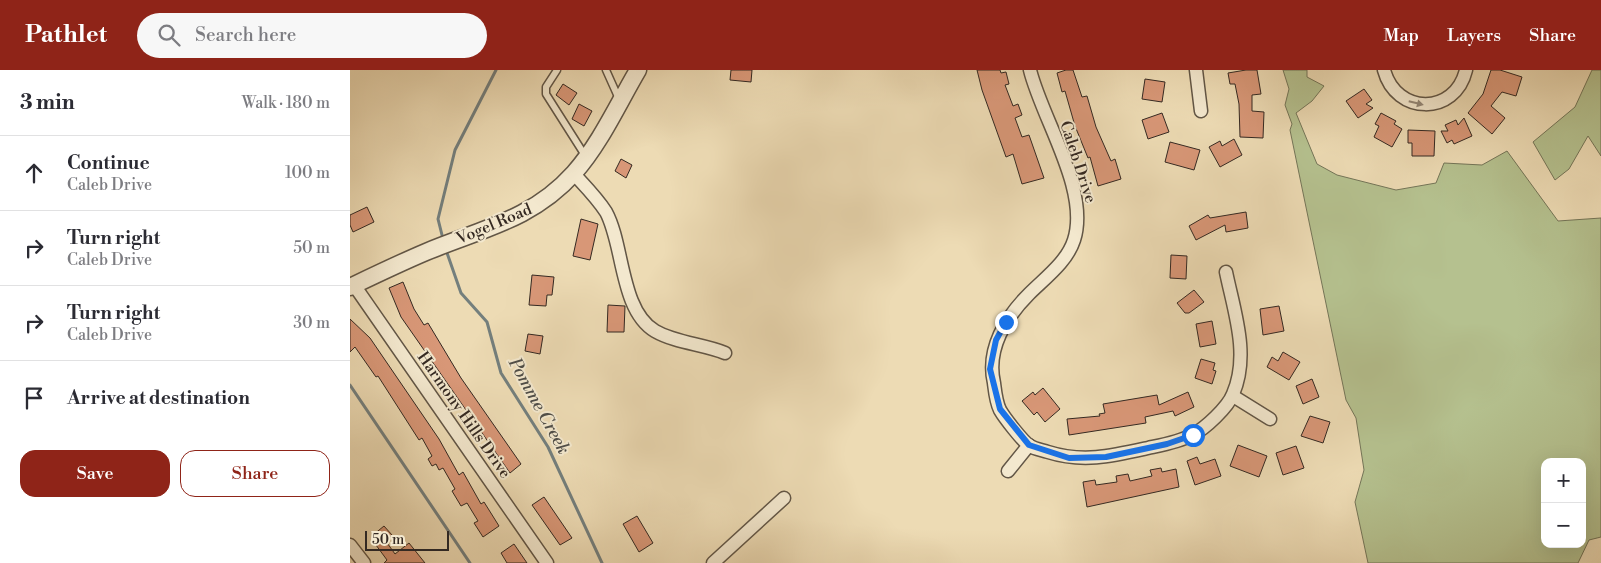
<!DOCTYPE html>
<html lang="en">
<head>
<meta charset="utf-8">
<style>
	body { margin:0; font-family:"Libre Bodoni",serif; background:#f7f7f7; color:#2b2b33 }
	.controls { position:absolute; right:15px; bottom:15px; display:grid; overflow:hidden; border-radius:10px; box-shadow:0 5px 20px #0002 }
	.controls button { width:45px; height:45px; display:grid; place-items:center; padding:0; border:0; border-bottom:1px solid #e1e1e2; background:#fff; color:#2b2b33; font:25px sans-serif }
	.scale { position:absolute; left:15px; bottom:12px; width:84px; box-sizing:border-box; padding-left:5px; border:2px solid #342922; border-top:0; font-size:14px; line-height:18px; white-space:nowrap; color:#342922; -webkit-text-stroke:4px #f3e8ce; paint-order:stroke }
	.stop { position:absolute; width:15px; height:15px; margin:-11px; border:4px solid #1a73e8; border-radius:50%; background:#fff }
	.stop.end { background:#1a73e8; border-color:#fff; box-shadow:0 1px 5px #0008 }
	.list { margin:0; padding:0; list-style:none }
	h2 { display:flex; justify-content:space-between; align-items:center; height:65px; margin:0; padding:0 20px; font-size:21px }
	h2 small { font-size:16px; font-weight:400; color:#7c7c81 }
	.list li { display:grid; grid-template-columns:32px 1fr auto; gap:15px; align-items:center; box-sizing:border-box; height:75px; padding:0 20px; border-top:1px solid #e1e1e2 }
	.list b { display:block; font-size:19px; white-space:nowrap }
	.list p { margin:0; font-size:16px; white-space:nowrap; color:#7c7c81 }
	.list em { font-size:16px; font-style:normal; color:#7c7c81 }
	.actions { display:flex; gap:10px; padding:15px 20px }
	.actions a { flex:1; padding:11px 0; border:1px solid #8f2418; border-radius:15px; text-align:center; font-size:18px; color:#8f2418 }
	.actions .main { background:#8f2418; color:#fff }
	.icon { flex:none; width:28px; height:28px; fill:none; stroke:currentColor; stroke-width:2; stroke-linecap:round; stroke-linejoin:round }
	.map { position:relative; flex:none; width:1251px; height:493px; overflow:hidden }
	header { display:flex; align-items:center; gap:30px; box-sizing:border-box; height:70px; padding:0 25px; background:#8f2418; color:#fff }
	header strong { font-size:24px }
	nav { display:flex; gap:28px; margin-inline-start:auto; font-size:18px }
	.search { width:350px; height:45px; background:#f7f7f7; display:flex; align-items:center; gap:12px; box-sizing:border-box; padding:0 18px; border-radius:28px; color:#7c7c81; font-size:19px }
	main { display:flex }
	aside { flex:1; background:#fff }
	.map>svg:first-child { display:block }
</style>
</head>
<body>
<header>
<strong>Pathlet</strong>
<div class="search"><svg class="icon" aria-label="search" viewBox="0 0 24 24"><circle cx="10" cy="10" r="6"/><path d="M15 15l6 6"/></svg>Search here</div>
<nav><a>Map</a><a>Layers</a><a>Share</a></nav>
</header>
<main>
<aside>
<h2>3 min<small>Walk · 180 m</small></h2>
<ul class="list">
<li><svg class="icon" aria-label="ahead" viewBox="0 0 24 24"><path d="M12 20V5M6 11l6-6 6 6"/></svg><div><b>Continue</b><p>Caleb Drive</p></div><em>100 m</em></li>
<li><svg class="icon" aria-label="right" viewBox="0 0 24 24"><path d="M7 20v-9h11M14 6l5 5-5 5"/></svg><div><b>Turn right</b><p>Caleb Drive</p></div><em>50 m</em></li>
<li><svg class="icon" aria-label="right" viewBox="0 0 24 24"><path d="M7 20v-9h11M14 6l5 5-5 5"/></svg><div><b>Turn right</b><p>Caleb Drive</p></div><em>30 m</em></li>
<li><svg class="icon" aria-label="arrive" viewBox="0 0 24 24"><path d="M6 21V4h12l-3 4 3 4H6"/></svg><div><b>Arrive at destination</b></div></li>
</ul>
<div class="actions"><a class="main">Save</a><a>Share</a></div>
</aside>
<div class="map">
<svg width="1251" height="493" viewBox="0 0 1251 493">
	<rect width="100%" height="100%" fill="#eddbb4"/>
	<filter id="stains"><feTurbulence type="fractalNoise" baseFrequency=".004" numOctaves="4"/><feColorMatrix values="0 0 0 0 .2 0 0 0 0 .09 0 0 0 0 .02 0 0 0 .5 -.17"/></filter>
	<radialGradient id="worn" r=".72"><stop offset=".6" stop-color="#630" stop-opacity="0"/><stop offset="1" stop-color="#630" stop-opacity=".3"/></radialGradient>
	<!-- green -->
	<g fill="#b5c18f" stroke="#747558" fill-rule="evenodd">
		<path d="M933 0H957V7L974 16 962 31 946 43 967 94 987 105 1046 120 1086 113 1094 93 1132 95 1157 81 1208 151 1251 148V467L1239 470 1228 493H1018L1005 432 1014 400 1006 348 996 330 940 60 942 54 935 35 939 19ZM1195 392H1232V474H1195Z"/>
		<path d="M1242 0H1251V86L1238 66 1219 99 1205 110 1183 72 1225 37Z"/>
	</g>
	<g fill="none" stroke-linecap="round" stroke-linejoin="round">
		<!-- stream -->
		<g stroke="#747f7d" stroke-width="3">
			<path d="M93 169 88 149 105 80 146 0"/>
			<path d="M96 180 111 223 137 252 151 303 198 377 252 493"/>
			<path d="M0 315 120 493"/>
		</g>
	</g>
	<!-- building -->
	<g fill="#d89777" stroke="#342922">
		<path d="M381 0H402L401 12 380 10Z"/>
		<path d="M627 0H650L651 3 656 2 659 14 655 15 663 36 668 34 672 45 665 48 672 67 679 65 694 108 672 114 663 84 656 87 632 20Z"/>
		<path d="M716 0H723L732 27 737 26 746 57 761 91 765 89 771 109 748 116 740 87 738 88 725 56 715 21 712 22 707 3Z"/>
		<path d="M896 0H907L911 24 902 25V41L914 42 913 68 890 67 889 34 885 14H880L878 3Z"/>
		<path d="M1141 0H1150L1172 7 1166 26 1152 22 1141 36 1155 48 1142 64 1118 43 1133 24Z"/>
		<path d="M795 9 815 12 812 32 792 29Z"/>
		<path d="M213 14 227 23 219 35 206 25Z"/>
		<path d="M1014 19 1022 30 1016 34 1023 38 1008 48 996 31Z"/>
		<path d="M229 34 242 41 234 56 222 49Z"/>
		<path d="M812 43 819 62 798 69 792 50Z"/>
		<path d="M1031 43 1046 51 1044 54 1052 59 1042 77 1024 67 1029 56 1025 54Z"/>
		<path d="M1114 48 1122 66 1104 74 1102 70 1097 73 1091 61H1098L1095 55 1106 50 1108 55Z"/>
		<path d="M1058 60 1085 61 1084 86H1062V73H1058Z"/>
		<path d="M884 69 892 85 870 97 859 77 870 71 872 76Z"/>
		<path d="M820 72 850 80 844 100 815 92Z"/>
		<path d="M271 89 282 95 276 108 265 101Z"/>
		<path d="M17 137 24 152 3 162 0 155V145Z"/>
		<path d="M896 142 898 158 876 162 875 155 846 170 839 156 858 145 860 148Z"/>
		<path d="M231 149 248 154 240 190 223 186Z"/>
		<path d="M821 185 837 186 836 209 820 208Z"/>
		<path d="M182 205 204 207 202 225H197L196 236 179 235Z"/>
		<path d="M53 212 64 239 74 255 78 253 111 308 171 394 160 403 51 247 39 218Z"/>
		<path d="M844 220 854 232 839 243H835L827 233Z"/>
		<path d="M258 235 275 236 274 262H257Z"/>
		<path d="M929 236 934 261 913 265 910 239Z"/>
		<path d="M0 249 20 268 89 369 109 405 113 402 131 434 134 432 149 456 133 467 124 453 128 451 117 433 111 436 102 421 105 419 93 398 89 400 86 394 82 396 78 389 82 386 72 368 69 370 28 306 26 307 5 277 0 282Z"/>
		<path d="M862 251 866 274 850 277 846 254Z"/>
		<path d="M178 264 193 266 190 284 175 281Z"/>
		<path d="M933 282 950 292 939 310 917 297 922 287 928 291Z"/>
		<path d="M851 289 865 293 863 300 866 301 862 314 845 308Z"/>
		<path d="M962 309 969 327 953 334 946 316Z"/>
		<path d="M693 318 710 339 695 352 687 342 684 345 672 331 683 322 685 325Z"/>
		<path d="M838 322 844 337 825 346 823 341 795 347 796 353 719 365 717 349 750 346 749 344 755 343 753 334 807 325 809 335Z"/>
		<path d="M960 346 980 352 973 373 951 366Z"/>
		<path d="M888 375 917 386 909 407 880 396Z"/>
		<path d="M946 376 954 398 933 405 926 383Z"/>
		<path d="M847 387 850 394 865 389 871 406 845 415 837 391Z"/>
		<path d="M811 398 812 402 826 399 829 417 737 437 733 412 745 410 746 415 767 412 766 406 778 404 780 411 802 406 800 400Z"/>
		<path d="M194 427 222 468 210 475 182 435Z"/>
		<path d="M287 446 303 473 289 482 273 454Z"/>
		<path d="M34 456 42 465 35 470 45 484 59 473 75 493H34L37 490 23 471 26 468 23 465Z"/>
		<path d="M164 474 177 493H157L151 483Z"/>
	</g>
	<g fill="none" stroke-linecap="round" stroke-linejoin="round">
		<defs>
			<g id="service">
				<path d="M207 0 196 17V24L236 87"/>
				<path d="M256 0 269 29"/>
			</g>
			<g id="minor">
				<path d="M680 0C692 49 740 120 724 170 717 192 695 208 679 224 656 247 636 279 644 313 645 321 646 332 650 340 654 347 673 372 680 376 685 379 692 380 698 382 733 393 762 386 798 378 812 375 829 372 842 365 855 359 878 337 883 324 900 285 884 241 876 202"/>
				<path d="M846 0 851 41"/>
				<path d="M1034 0C1046 45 1105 46 1116 0"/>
				<path d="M224 104C235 116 247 128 256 142 274 175 270 240 305 261 326 273 353 274 375 283"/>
				<path d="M4 215 197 493"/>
				<path d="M883 326 920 349"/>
				<path d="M658 401 679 375"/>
				<path d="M0 475 14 493"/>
				<path d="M363 493 434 428"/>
			</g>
			<path id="tertiary" d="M0 217C25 205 50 193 76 182 131 159 182 150 224 103 250 74 268 34 288 0"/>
		</defs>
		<!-- service casing -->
		<use href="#service" stroke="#625646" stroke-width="9"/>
		<!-- minor casing -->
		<use href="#minor" stroke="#625646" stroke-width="15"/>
		<!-- tertiary casing -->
		<use href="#tertiary" stroke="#625646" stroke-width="19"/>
		<!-- service -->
		<use href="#service" stroke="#f3e8ce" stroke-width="6"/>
		<!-- minor -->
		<use href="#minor" stroke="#f3e8ce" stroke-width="12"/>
		<!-- tertiary -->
		<use href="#tertiary" stroke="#f3e8ce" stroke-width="16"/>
	</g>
	<!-- one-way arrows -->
	<defs><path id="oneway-solid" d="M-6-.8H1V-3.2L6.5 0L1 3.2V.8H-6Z" transform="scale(1.25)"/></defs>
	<use fill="#948878" href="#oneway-solid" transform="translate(1066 33) rotate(14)"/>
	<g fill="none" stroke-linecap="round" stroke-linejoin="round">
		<!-- route -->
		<path stroke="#1a73e8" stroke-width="6" d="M656 252 646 270 640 299 650 339 679 375 719 388 756 387 817 374 843 365"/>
	</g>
	<g text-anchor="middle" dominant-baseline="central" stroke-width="4" stroke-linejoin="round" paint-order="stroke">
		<!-- street labels -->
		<g font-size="16" fill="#342922" stroke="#f3e8ce">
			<text transform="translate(728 92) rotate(72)">Caleb Drive</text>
			<text transform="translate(144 154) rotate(-23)">Vogel Road</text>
			<text transform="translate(114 345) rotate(55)">Harmony Hills Drive</text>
		</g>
		<!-- water labels -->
		<g font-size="18" font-style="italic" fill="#4e4d48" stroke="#f3e8ce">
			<text transform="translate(189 336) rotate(61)">Pomme Creek</text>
		</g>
	</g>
	<rect width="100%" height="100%" filter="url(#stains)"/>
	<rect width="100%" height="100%" fill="url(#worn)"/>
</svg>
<div class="controls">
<button>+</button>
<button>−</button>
</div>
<div class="scale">50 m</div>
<div class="stop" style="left:843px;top:365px"></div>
<div class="stop end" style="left:656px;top:252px"></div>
</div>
</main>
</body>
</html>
